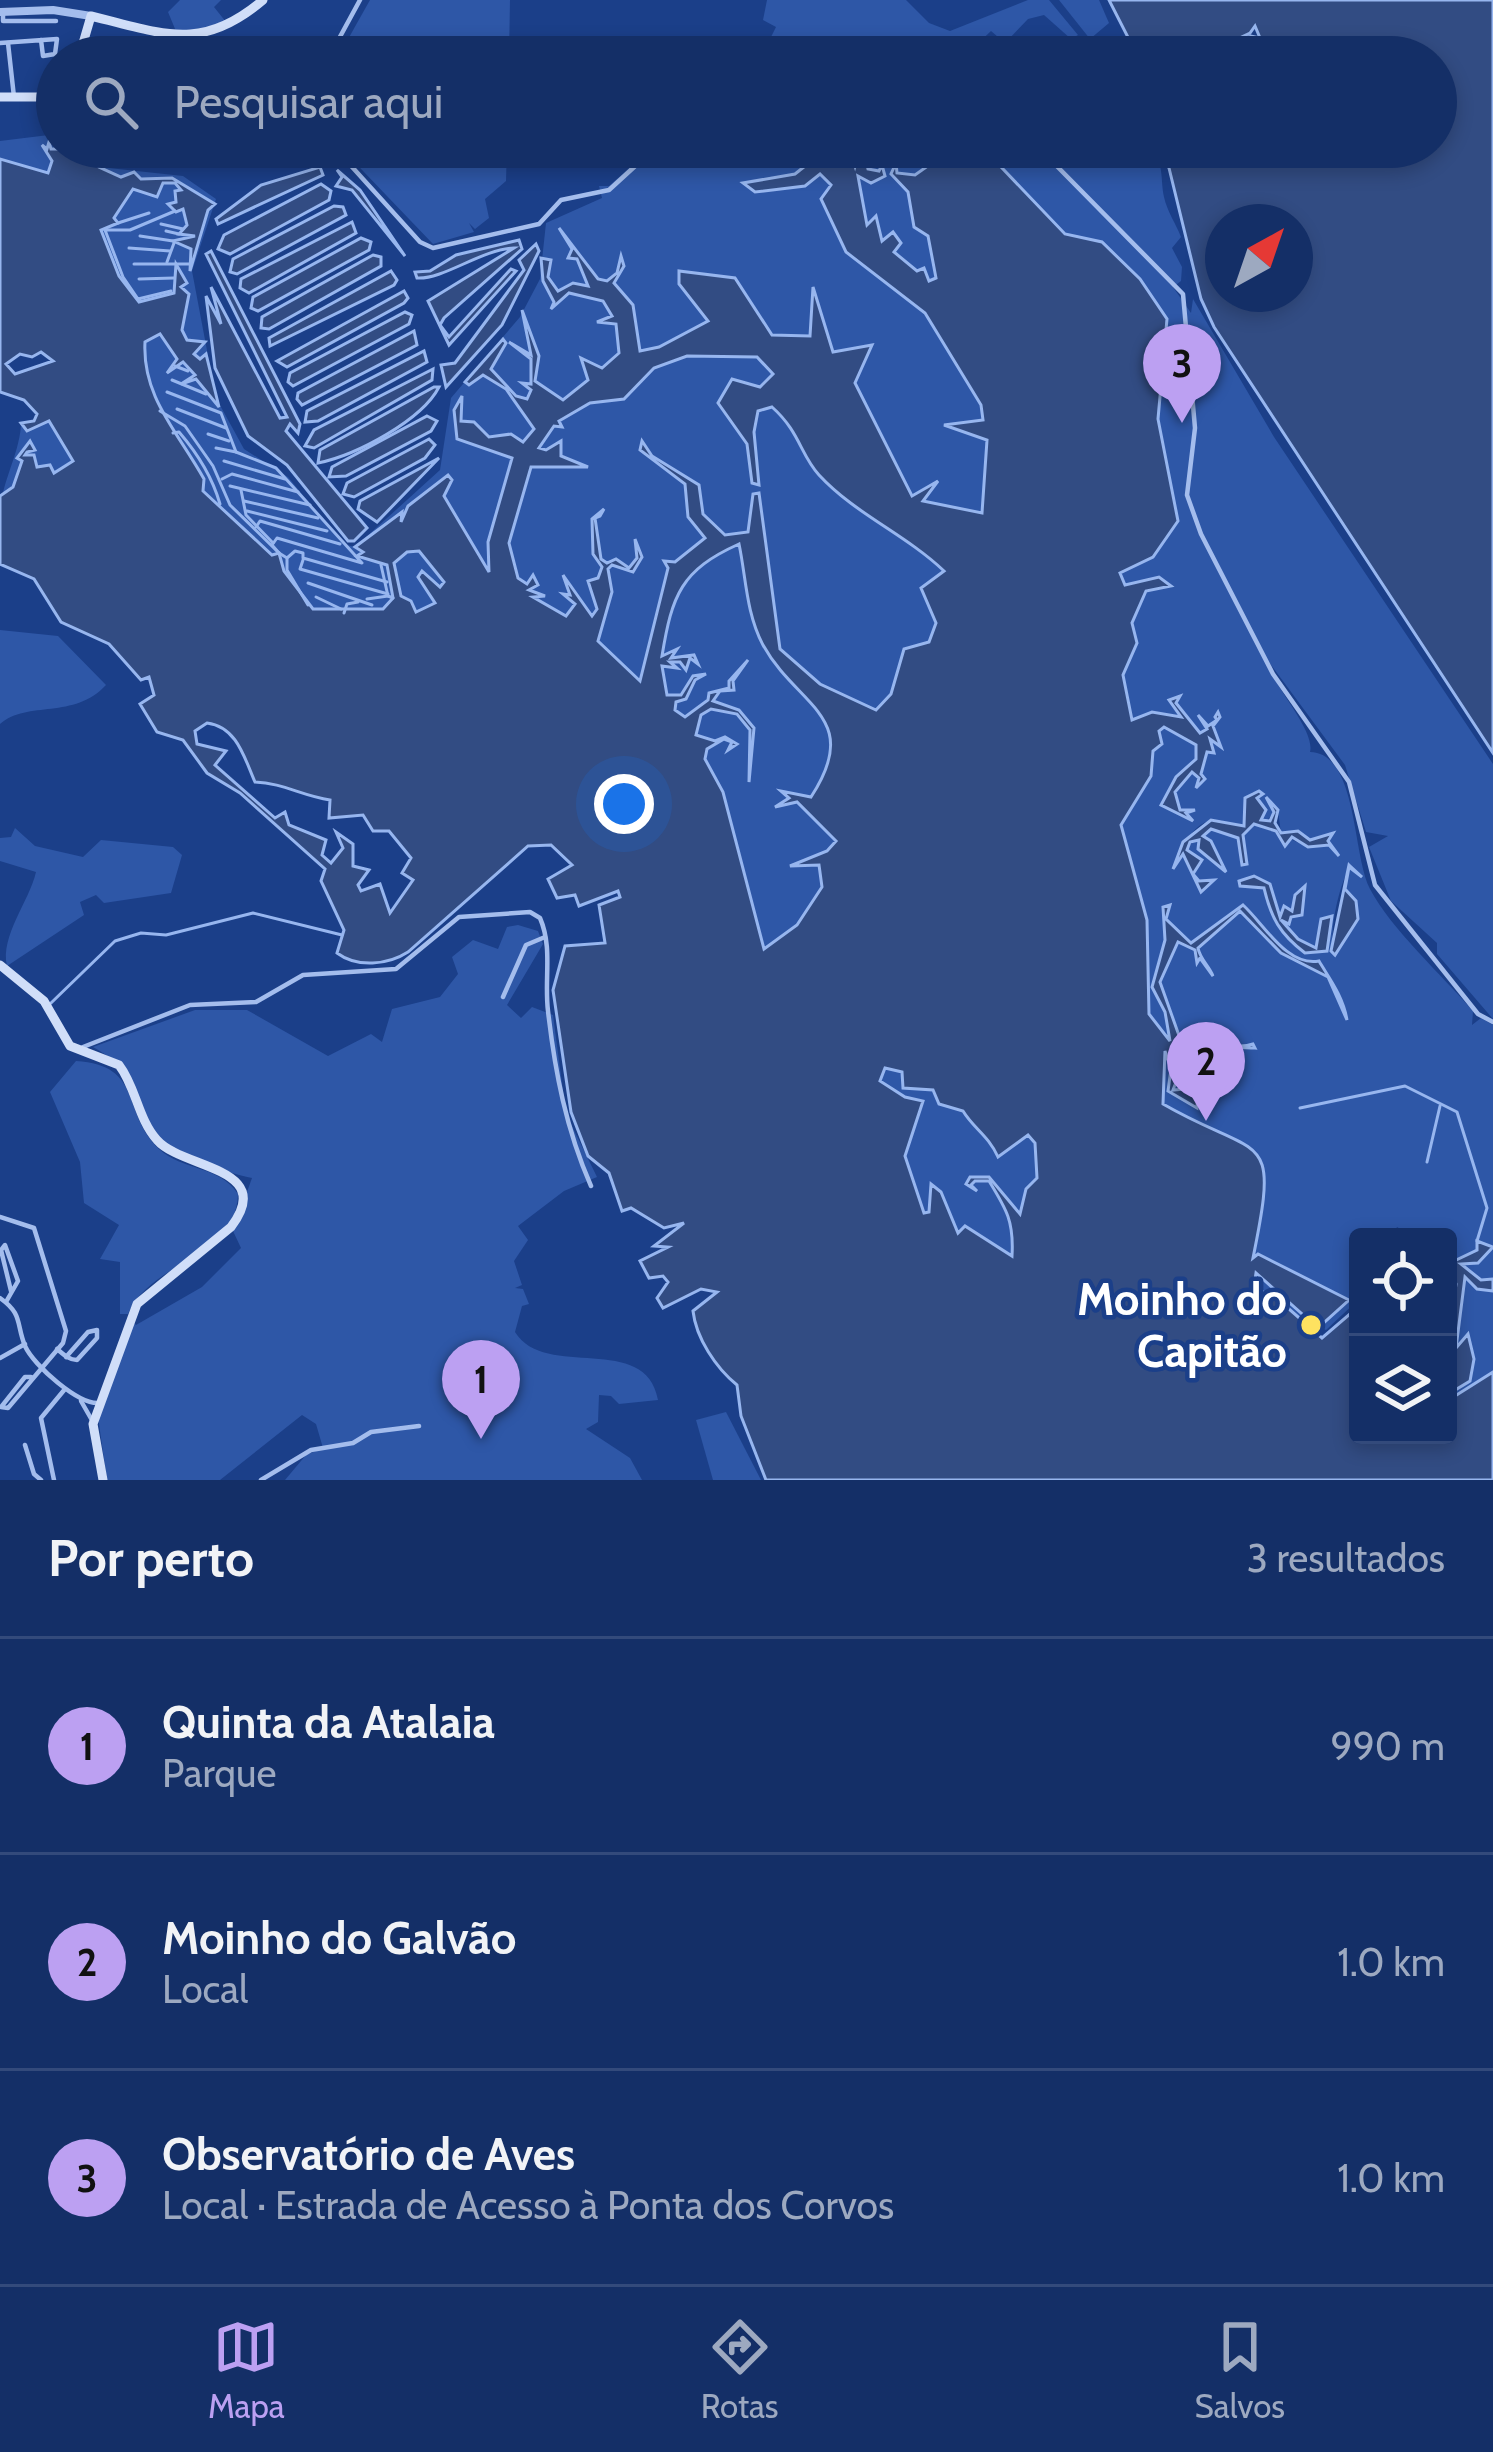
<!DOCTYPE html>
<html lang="pt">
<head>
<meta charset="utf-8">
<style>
	body { margin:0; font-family:Cabin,sans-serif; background:#1d376d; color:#f1f3f6 }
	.controls { position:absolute; right:36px; bottom:36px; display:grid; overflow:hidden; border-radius:12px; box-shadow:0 6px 18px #0003 }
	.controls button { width:108px; height:108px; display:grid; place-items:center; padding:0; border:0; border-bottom:3px solid #334a7b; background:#142f67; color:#f1f3f6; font:60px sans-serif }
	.compass { position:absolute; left:1205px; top:204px; width:108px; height:108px; border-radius:50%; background:#142f67; box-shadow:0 6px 18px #0003; rotate:40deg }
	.you { position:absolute; left:624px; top:804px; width:42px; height:42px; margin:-30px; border:9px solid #fff; border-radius:50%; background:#1a73e8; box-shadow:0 0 0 18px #1a73e833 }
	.badge { display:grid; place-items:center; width:78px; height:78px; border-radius:50%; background:#bca0f2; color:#111; font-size:39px; font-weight:700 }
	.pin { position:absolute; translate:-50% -99px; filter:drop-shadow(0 3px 6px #0008) }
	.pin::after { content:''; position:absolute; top:63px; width:42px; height:36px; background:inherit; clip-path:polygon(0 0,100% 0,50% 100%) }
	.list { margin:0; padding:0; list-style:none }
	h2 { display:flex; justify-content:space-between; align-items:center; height:156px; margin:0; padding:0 48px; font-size:51px }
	h2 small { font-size:39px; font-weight:400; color:#9da9c0 }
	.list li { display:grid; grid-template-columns:78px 1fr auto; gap:36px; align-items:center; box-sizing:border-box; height:216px; padding:0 48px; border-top:3px solid #334a7b }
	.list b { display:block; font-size:45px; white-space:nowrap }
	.list p { margin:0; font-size:39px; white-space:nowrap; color:#9da9c0 }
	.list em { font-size:39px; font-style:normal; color:#9da9c0 }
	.icon { flex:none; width:66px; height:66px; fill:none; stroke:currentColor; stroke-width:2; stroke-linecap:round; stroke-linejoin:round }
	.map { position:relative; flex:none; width:1493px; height:1480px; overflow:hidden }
	.search { position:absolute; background:#142f67; box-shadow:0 6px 18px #0003; left:36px; right:36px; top:36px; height:132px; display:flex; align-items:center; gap:30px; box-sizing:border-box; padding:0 42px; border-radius:66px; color:#9da9c0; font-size:45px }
	.sheet { height:804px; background:#142f67 }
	nav { display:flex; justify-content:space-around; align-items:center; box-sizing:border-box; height:168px; border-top:3px solid #334a7b; background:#142f67; font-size:33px; color:#9da9c0 }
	nav a { display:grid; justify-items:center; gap:6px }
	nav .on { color:#bca0f2 }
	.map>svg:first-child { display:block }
</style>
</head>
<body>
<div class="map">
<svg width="1493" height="1480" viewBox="0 0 1493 1480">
	<rect width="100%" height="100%" fill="#1b3f89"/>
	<!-- green -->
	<g fill="#2e57a7" fill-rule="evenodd">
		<path d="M180 0H221L214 7 226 22 178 36 168 12Z"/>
		<path d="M370 0H510L509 57H338Z"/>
		<path d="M767 0H906L929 23 950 31 1028 0H1049L1078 35 1071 39 1044 15 1028 19 1005 43 991 31 968 53 970 57H743L767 45 776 27 763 20Z"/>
		<path d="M1059 0H1099L1109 23 1090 39Z"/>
		<path d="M57 134V147H97L109 168 183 176 216 199 192 271 216 398 244 449 288 477 343 544 355 547 362 541 374 559 390 560 427 536 443 538 462 553 480 578 488 611 483 660 503 699 382 665 441 685 392 687 297 652 188 557 142 486 118 418 116 329 100 301 76 279 64 215 70 200 83 192 171 181 181 187 178 202 191 192 172 178 141 179 134 173C123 191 101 183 82 183L61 204 55 195 59 182 53 195 60 208V245L27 229 0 227V141Z"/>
		<path d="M340 147H507L506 181 485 199 489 218 475 229 469 223 474 232 433 244Z"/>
		<path d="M641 147H1150C1165 165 1160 177 1164 197 1167 211 1176 224 1181 237L1172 248 1182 267 1181 281 1173 287 1191 313 1193 299 1274 437 1493 764V1019L1437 954V943L1391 901 1369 847 1388 836 1366 832 1345 765 1263 654C1270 683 1316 730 1310 752 1358 753 1352 855 1370 889 1391 929 1442 975 1473 1011L1472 1025 1481 1018 1493 1025V1430L1459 1417 1448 1421 1452 1397 1448 1237H1413L1397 1227 1392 1237H1358V1300L1326 1330 1302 1320 1322 1338 1358 1307V1399L1293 1379 1285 1389 1292 1416 1274 1426 1247 1429 1239 1423V1398L1194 1308V1213L1177 1181 1158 1171C1149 1127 1131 1131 1113 1102 1096 1076 1091 1046 1078 1023 1051 974 1005 936 985 883 975 856 976 828 971 800L972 854 987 911 1045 1008 1081 1119 1099 1136 1121 1188 1143 1219 1158 1264 1150 1286 1141 1284 1139 1291 1129 1292 1122 1274 1128 1332 1148 1375 1149 1407 1142 1414 1120 1412C1078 1394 1000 1382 953 1374 917 1367 877 1374 841 1351 798 1323 785 1267 770 1232 757 1202 731 1136 734 1103 742 1024 856 957 899 891 933 839 930 759 966 714 978 700 997 694 1010 682L1012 670 1008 681 972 702 955 723 915 839 888 889 759 1022C753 985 747 907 724 882L754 1018 725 1069 675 830 638 777 570 725 512 696 488 656C496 604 495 552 437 529L409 534 388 552 365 538 440 470 451 398 520 317 540 279 546 223 602 198 599 186H609L635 163ZM1253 792 1262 794 1256 798 1266 809 1260 820 1265 823 1274 812 1267 797 1278 810 1281 834 1298 831 1309 840 1329 836 1328 844 1308 847 1254 823 1243 834 1247 864H1241L1238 838 1215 828 1203 835 1212 841 1225 873 1198 849 1196 838 1187 849 1202 862 1192 875 1182 854 1176 862C1182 846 1195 821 1214 820 1224 819 1233 826 1244 826L1245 798ZM1348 870 1345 889 1356 901 1358 919 1335 955C1328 933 1338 891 1348 870ZM1254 876 1270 884C1271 913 1288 933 1311 949L1317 948 1321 920 1332 917 1327 951 1306 953C1281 935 1270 918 1264 888L1239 884Z"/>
		<path d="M47 413 112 450 0 517C0 484 18 459 21 426L28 431Z"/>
		<path d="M0 630 58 636 106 685C74 720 28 700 0 724Z"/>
		<path d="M15 828 35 846 83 857 101 840 173 847 182 855 171 893 104 903 96 895 80 902 84 915 7 966C0 936 29 902 36 872L0 861V838L11 837Z"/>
		<path d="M518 925 538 931 543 944 507 1005 521 1018 532 1007 553 1015 566 1114 597 1177 564 1191 518 1226 528 1240 514 1261 522 1285 515 1288 523 1289 529 1304 522 1306 515 1332C545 1381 646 1331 658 1400L619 1404 611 1396 599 1395 598 1422 586 1429 630 1458 642 1480H285L306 1455 323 1448 316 1424 302 1415 220 1480H107L98 1417 133 1322 136 1325 202 1287 241 1248 233 1231 252 1178C222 1171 178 1160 157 1135 124 1095 151 1080 93 1047L195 1010H247L328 1056 371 1034 382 1042 392 1009 440 997 458 974 452 957 473 940 498 949 507 927Z"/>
		<path d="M76 1061C144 1065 121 1113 159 1149 182 1171 219 1165 238 1194 237 1255 148 1264 128 1314H120V1262L100 1259 119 1225 84 1203 80 1162 50 1092Z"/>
		<path d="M726 1412 761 1480H713L696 1420Z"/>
	</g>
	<!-- water -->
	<g fill="#324c83" stroke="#97b6ef" stroke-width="3" fill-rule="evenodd">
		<path d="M1109 0H1493V753L1214 327 1201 299 1169 168 1157 147H1436V57H1205L1251 36 1260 38 1255 26 1250 33 1199 57H1138ZM1223 222H1295V294H1223Z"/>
		<path d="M49 142 51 149H76L81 155 91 151 99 167 121 177 134 172 141 179 172 178 215 204 208 210 190 271 191 249 173 241 195 236 179 234 187 225 183 209 176 212 168 204 176 202 175 191 181 190 175 183H163L157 197 133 189 114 218 118 223 101 230 119 276 139 302 174 293 176 264 187 283 181 287 189 294 182 330 187 340 205 342 194 354 200 359 206 354 219 407 196 379 181 384 195 375 183 362 167 373 177 359 160 334 145 342C142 397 178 432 204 479L203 491 272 555 279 553 284 571 313 609H383L393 598 387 565 357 556 363 552 355 547 402 512 401 522 408 506 448 475 452 480 444 496 489 572 488 542 512 458 457 439 454 410 462 396 461 421 474 422 489 437 511 434 523 442 534 429 506 389 483 375 469 385 465 382 503 339 506 343 491 369 516 396 527 399 531 390 522 383 531 384V359L509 342 531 355 522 310 539 356 535 381 563 400 588 380 581 358 602 368 619 353 616 324 597 322 612 316 603 301 569 293 551 309 554 302 543 281 541 258 551 260 548 277 558 291 573 283 588 286 577 259 568 258 572 249 559 228 598 279 607 281 617 273 621 256 624 266 614 283 633 305 640 351 659 347 708 321 679 284V271L735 278 772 335 810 336 813 287 833 352 872 345 855 383 912 496 938 481 923 501 982 513 987 440 944 425 983 420 981 405 925 313 846 252 821 199 831 185 820 174 805 186 755 192 743 183 795 174 829 147H849L855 166 860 147 864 154 882 147 883 153 873 152 866 160 868 169 879 171 882 165 885 176 871 183 858 176 867 225 876 216 882 241 893 232 901 243 894 252 917 271 924 268 929 281 936 278 928 236 914 227 908 192 891 174 896 163 897 173 915 175 939 158 932 156V147H982L1065 234 1102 242 1140 279 1167 319 1158 419 1178 521 1153 557 1120 573 1125 585 1159 577 1171 586 1146 591 1132 623 1137 643 1123 675 1132 720 1152 712 1181 717 1169 700 1180 696 1176 703 1200 733 1207 729 1198 715 1208 726 1217 720 1215 717 1218 712 1220 717 1213 726 1221 747 1210 739 1214 753 1207 752 1201 774 1205 779 1196 788 1199 778 1192 772 1175 792 1180 810H1195L1186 813 1193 821 1161 805 1176 777 1196 759V745L1164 727 1159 731 1162 744 1153 751 1151 776 1121 825 1147 920 1149 1014 1170 1041 1165 1012 1152 987 1165 940 1163 907 1170 905 1166 919 1191 943 1243 905C1264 924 1287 967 1319 961 1329 978 1343 996 1347 1020L1328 977 1281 953 1240 911 1198 948C1200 959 1209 966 1213 976L1200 958 1197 963 1195 950 1178 942 1160 982 1182 1044 1201 1049 1207 1042 1204 1036 1210 1033C1219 1042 1236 1050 1253 1044L1255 1048C1237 1047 1226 1049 1211 1038L1202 1053 1182 1050 1174 1062 1178 1077 1173 1090 1198 1088 1197 1108 1168 1091 1171 1069 1165 1051 1163 1104C1262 1161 1280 1126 1253 1258L1258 1254 1349 1300 1318 1328 1256 1273 1254 1287 1280 1301 1322 1338 1358 1307V1435H1448L1452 1397 1448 1342 1456 1284 1448 1264 1477 1250V1241L1493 1247 1478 1263 1461 1264 1481 1280 1493 1279V1291L1477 1289 1465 1277 1456 1348 1468 1334 1474 1359 1470 1381 1452 1392 1455 1396 1493 1372V1480H766L741 1416 737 1385C716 1368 696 1338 693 1311L717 1292 701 1289 663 1308 657 1298 668 1282 663 1276 649 1278 640 1261 668 1247 654 1246 684 1223 664 1228 631 1208 622 1211 609 1173 588 1156 571 1112 553 990 565 946 605 943 599 905 620 897 618 891 579 906 575 895 557 898 548 879 572 865 551 845 528 846 408 952C388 965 357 968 337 953L344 930 321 881 325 869 240 793 207 773 183 740 157 732 140 704 154 695 149 677 141 680 109 644 61 622 34 579 0 564V496L13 487 22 461 17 458 30 441 35 450 27 452 25 455H34L37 467 50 465 54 473 73 461 49 421 27 431 21 423 34 421 37 414 24 400 0 392V159L48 173 52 161 42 145 47 149ZM41 352 53 361 15 374 6 364 20 354 32 357ZM687 356 757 357 773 374 760 387 732 379 718 403 747 444 752 483 759 485 754 432 758 411 772 407C800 432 800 454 819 475 855 514 905 534 944 571L921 588 936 623 929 642 904 649 891 694 876 710 820 684 780 649 759 493 753 494 748 532 725 535 703 514 699 485 652 456 642 441 640 450 685 484 688 517 705 538 675 562 664 561 668 568 640 681 598 641 612 592 608 569 612 565 633 572 642 557 635 539 637 558 629 568 616 559 607 563 601 559 595 518 600 516 604 509 592 519 593 554 602 567 598 578 588 581 597 609 592 616 563 575 570 595 563 594 575 604 566 616 533 597 545 596 529 590 538 585 533 575 527 584 518 578 509 543 531 467H588L561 456V441L546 450 539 448 554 426 562 427 559 421 590 403 624 399 654 368ZM739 544C746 577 746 613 763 645 797 707 864 716 811 797L781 791 789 798 775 807 797 802 836 841 827 851 790 866 819 865 822 887 797 925 764 949 723 792 705 759 707 749 724 739 732 742 728 750 737 744 725 737 715 741 696 735 701 715 711 709 737 714 750 730 749 782 754 728 739 710 713 701 720 691 734 690 733 681 748 660 729 681V688L709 693 708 700 685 717 675 710 676 702 686 699 695 680 706 674 693 676 681 695H667L662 666 677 668 670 662H680L686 670 690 658 698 664 694 655 671 658 677 649 662 656C672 595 681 570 739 544ZM419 551 444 582 440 587 422 571 418 577 435 603 416 612 411 601 401 596 394 563 407 552ZM207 723C237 727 244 757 255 782 283 783 302 796 330 800L329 818 363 815 373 831H389L411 858 402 873 413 880 390 913 380 884 361 891 358 885 369 870 353 866V844L336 832 343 848 331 863 322 855 326 840 289 825 285 812 275 818 215 765 226 751 197 744 195 731ZM885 1068 902 1072 903 1088 933 1090 939 1104 963 1111C974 1129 988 1135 998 1157L1028 1135 1035 1143 1037 1178 1026 1189 1020 1214 989 1177H970L966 1184 977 1191 971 1185 975 1181H989C1007 1210 1014 1222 1012 1256L965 1226 958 1233 941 1192 931 1184 929 1212 924 1213 905 1156 923 1101 905 1097 880 1081Z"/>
		<path d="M320 167 323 175 218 224 216 219 261 185Z"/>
		<path d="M337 170 360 190 405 256 352 190 336 186 342 177Z"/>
		<path d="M321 184 331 191 329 200 230 254 218 249 224 235Z"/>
		<path d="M334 206 343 207 346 215 237 274 230 272 233 259Z"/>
		<path d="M352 222 356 233 249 293 240 288 241 279Z"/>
		<path d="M361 238 371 242 369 250 258 311 251 308 253 297Z"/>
		<path d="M519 240 522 249 444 318 440 325 449 337 511 269 516 271 449 345 428 301 514 248C482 249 443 280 417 278L415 272 430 271 456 255Z"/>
		<path d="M536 244 539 251 502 325 446 387 441 365 455 363 524 270 519 260Z"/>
		<path d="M211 251 300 424 298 433 290 424 286 431 367 528 354 541H348L287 465 248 436 215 368 206 296 221 324 211 287 280 418 287 417 206 254Z"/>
		<path d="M373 255 381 257V266L269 329 261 328 262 317Z"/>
		<path d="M391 271 397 280 394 285 270 346 269 338Z"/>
		<path d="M404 291 408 298 404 303 287 367 277 361Z"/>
		<path d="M405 312 412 315 409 324 293 386 288 382 290 373Z"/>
		<path d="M414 331 417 345 302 405 297 399 298 393Z"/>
		<path d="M424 351 427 362 318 421 305 422 307 411Z"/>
		<path d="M433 369 432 380 314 448 305 446 314 430Z"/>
		<path d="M434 387H439C422 420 357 455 318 463L320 450Z"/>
		<path d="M427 416 437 421 431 431 346 476 329 477 332 467Z"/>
		<path d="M429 439 435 445 425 458 354 497 343 494 347 483Z"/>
		<path d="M439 458 377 522 358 509 360 501Z"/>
		<path d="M1259 791 1263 794 1257 798 1266 810 1261 820 1270 821 1274 812 1266 797 1278 810 1275 823 1281 833 1298 831 1310 840 1333 833 1328 841 1339 856 1329 845 1308 847 1292 837 1285 846 1276 831 1254 824 1243 835 1247 864 1242 865 1238 838 1211 829 1203 836 1211 841 1226 872 1198 849 1199 840 1190 842 1187 850 1202 860 1193 874 1199 881 1214 880 1201 892 1183 854 1173 869 1183 842 1211 820 1244 826 1245 798Z"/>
		<path d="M1349 865 1362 877 1349 867 1345 889 1356 901 1358 919 1335 955 1331 951Z"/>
		<path d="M1254 876 1270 884 1280 917 1284 906 1292 911 1295 895 1305 886 1302 915 1291 917 1289 924 1281 920 1298 939 1316 948 1321 919 1332 916 1327 951 1305 953C1280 934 1271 918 1264 888L1240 886 1239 881Z"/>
	</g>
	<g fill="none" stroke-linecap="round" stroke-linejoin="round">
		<!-- stream -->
		<g stroke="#97b6ef" stroke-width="3">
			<path d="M118 223 149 213"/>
			<path d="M161 224 183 229"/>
			<path d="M166 231 179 234"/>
			<path d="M140 236 173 241"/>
			<path d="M129 248 170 251"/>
			<path d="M167 262 174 243"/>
			<path d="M134 264H191"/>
			<path d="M139 279 174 278"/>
			<path d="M171 291 138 299 123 277 105 230H130L175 211"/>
			<path d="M175 366 188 371"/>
			<path d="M172 380 206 394"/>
			<path d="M167 392 221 413 236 452 276 468 362 563 277 538 272 545 279 553"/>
			<path d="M177 409 226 428"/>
			<path d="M160 411 185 426 213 466 230 505 279 553 287 558 295 551 303 553V558L387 582"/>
			<path d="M173 433 179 432C198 454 212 476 220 504"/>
			<path d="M208 434 229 441"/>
			<path d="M216 448 236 452"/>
			<path d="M224 461 285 479"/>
			<path d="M222 479 232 474 298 492"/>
			<path d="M230 486 310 505"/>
			<path d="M241 490 246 515 273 543"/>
			<path d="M244 501 318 518"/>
			<path d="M247 511 327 531"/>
			<path d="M256 527 260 521 340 544"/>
			<path d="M287 559V570L308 605"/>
			<path d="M303 560 300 569 388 594"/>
			<path d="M381 565 388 596 393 598"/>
			<path d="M308 583 372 605"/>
			<path d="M316 597 341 609"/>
			<path d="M367 599 388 596"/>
			<path d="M344 613 347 604 358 602"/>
			<path d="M51 1003 115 941 141 933 166 935 253 913 342 935"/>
			<path d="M1300 1108 1405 1086 1457 1112 1487 1208 1477 1241"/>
			<path d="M1427 1162 1440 1106"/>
		</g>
		<!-- minor -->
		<g stroke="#a4bded" stroke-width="4.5">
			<path d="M3 11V21H56"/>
			<path d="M0 43 57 39 55 54 43 56 41 40"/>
			<path d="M8 43 14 97"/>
			<path d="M329 57 360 0"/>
			<path d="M334 147 420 242 433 248 539 224 561 200 609 190 656 147"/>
			<path d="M1038 147 1183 294 1195 428 1187 495 1201 534 1273 674 1349 782 1375 885 1478 1014 1493 1022"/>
			<path d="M503 997 526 945 545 937"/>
			<path d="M83 1047 190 1005 256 1002 303 975 396 969 459 917 530 912 540 918C553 948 544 979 548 1011 555 1072 566 1129 591 1186"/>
			<path d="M0 1217 34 1228 66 1331 63 1343 8 1408 1 1407 25 1377H31"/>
			<path d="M0 1298C23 1314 16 1324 25 1346 34 1366 79 1405 99 1403"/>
			<path d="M6 1302 18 1281 5 1245 1 1250 11 1291"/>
			<path d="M57 1349C63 1354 69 1360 77 1360L97 1338V1330L88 1332 66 1357"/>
			<path d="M0 1358 25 1344"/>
			<path d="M81 1401 93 1422"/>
			<path d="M25 1445 34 1474 41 1480"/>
			<path d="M54 1480 41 1418 65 1389"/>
			<path d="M261 1480 311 1450 353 1443 371 1432 419 1426"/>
		</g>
		<!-- tertiary -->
		<path stroke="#a4bded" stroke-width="8" d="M0 12 53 10 91 16"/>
		<!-- secondary -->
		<g stroke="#d0def9" stroke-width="9">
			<path d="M79 57 91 16C162 33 201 53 263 0"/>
			<path d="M0 97H39L57 89"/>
			<path d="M0 965 44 1001 70 1046 119 1065C136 1087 138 1119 157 1140 182 1169 277 1167 231 1227L137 1304 93 1424 103 1480"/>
		</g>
	</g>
	<!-- markers -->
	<circle fill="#fee260" stroke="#1b3f89" stroke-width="4.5" cx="1311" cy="1325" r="12"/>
	<g text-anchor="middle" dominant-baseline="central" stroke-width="9" stroke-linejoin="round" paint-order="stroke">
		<!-- poi labels -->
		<g font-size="45" font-weight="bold" fill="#fff" stroke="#1b3f89" text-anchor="end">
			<text x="1287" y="1299">Moinho do<tspan x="1287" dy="52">Capitão</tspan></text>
		</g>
	</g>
</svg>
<div class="controls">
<button><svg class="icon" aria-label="locate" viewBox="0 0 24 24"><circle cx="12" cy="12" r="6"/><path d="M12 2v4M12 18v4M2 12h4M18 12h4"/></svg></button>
<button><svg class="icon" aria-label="layers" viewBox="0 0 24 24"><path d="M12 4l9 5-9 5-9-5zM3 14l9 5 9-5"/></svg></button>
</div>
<svg class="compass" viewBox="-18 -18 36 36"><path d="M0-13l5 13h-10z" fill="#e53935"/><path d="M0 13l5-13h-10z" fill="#9da9c0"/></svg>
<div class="you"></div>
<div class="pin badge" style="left:481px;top:1439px">1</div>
<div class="pin badge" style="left:1206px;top:1121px">2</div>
<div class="pin badge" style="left:1182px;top:423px">3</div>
<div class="search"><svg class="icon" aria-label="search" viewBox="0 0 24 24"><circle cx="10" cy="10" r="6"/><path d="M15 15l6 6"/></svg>Pesquisar aqui</div>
</div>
<section class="sheet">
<h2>Por perto<small>3 resultados</small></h2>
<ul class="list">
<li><span class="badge">1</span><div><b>Quinta da Atalaia</b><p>Parque</p></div><em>990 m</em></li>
<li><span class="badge">2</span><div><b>Moinho do Galvão</b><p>Local</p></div><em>1.0 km</em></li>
<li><span class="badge">3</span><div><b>Observatório de Aves</b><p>Local · Estrada de Acesso à Ponta dos Corvos</p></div><em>1.0 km</em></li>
</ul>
</section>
<nav>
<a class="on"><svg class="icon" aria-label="map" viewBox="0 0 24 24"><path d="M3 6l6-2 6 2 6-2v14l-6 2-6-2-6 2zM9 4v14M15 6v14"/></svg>Mapa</a>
<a><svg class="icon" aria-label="directions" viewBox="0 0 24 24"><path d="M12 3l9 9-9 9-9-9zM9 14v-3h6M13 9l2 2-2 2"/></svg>Rotas</a>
<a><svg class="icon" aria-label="saved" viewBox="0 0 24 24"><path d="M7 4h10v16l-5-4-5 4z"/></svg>Salvos</a>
</nav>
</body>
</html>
